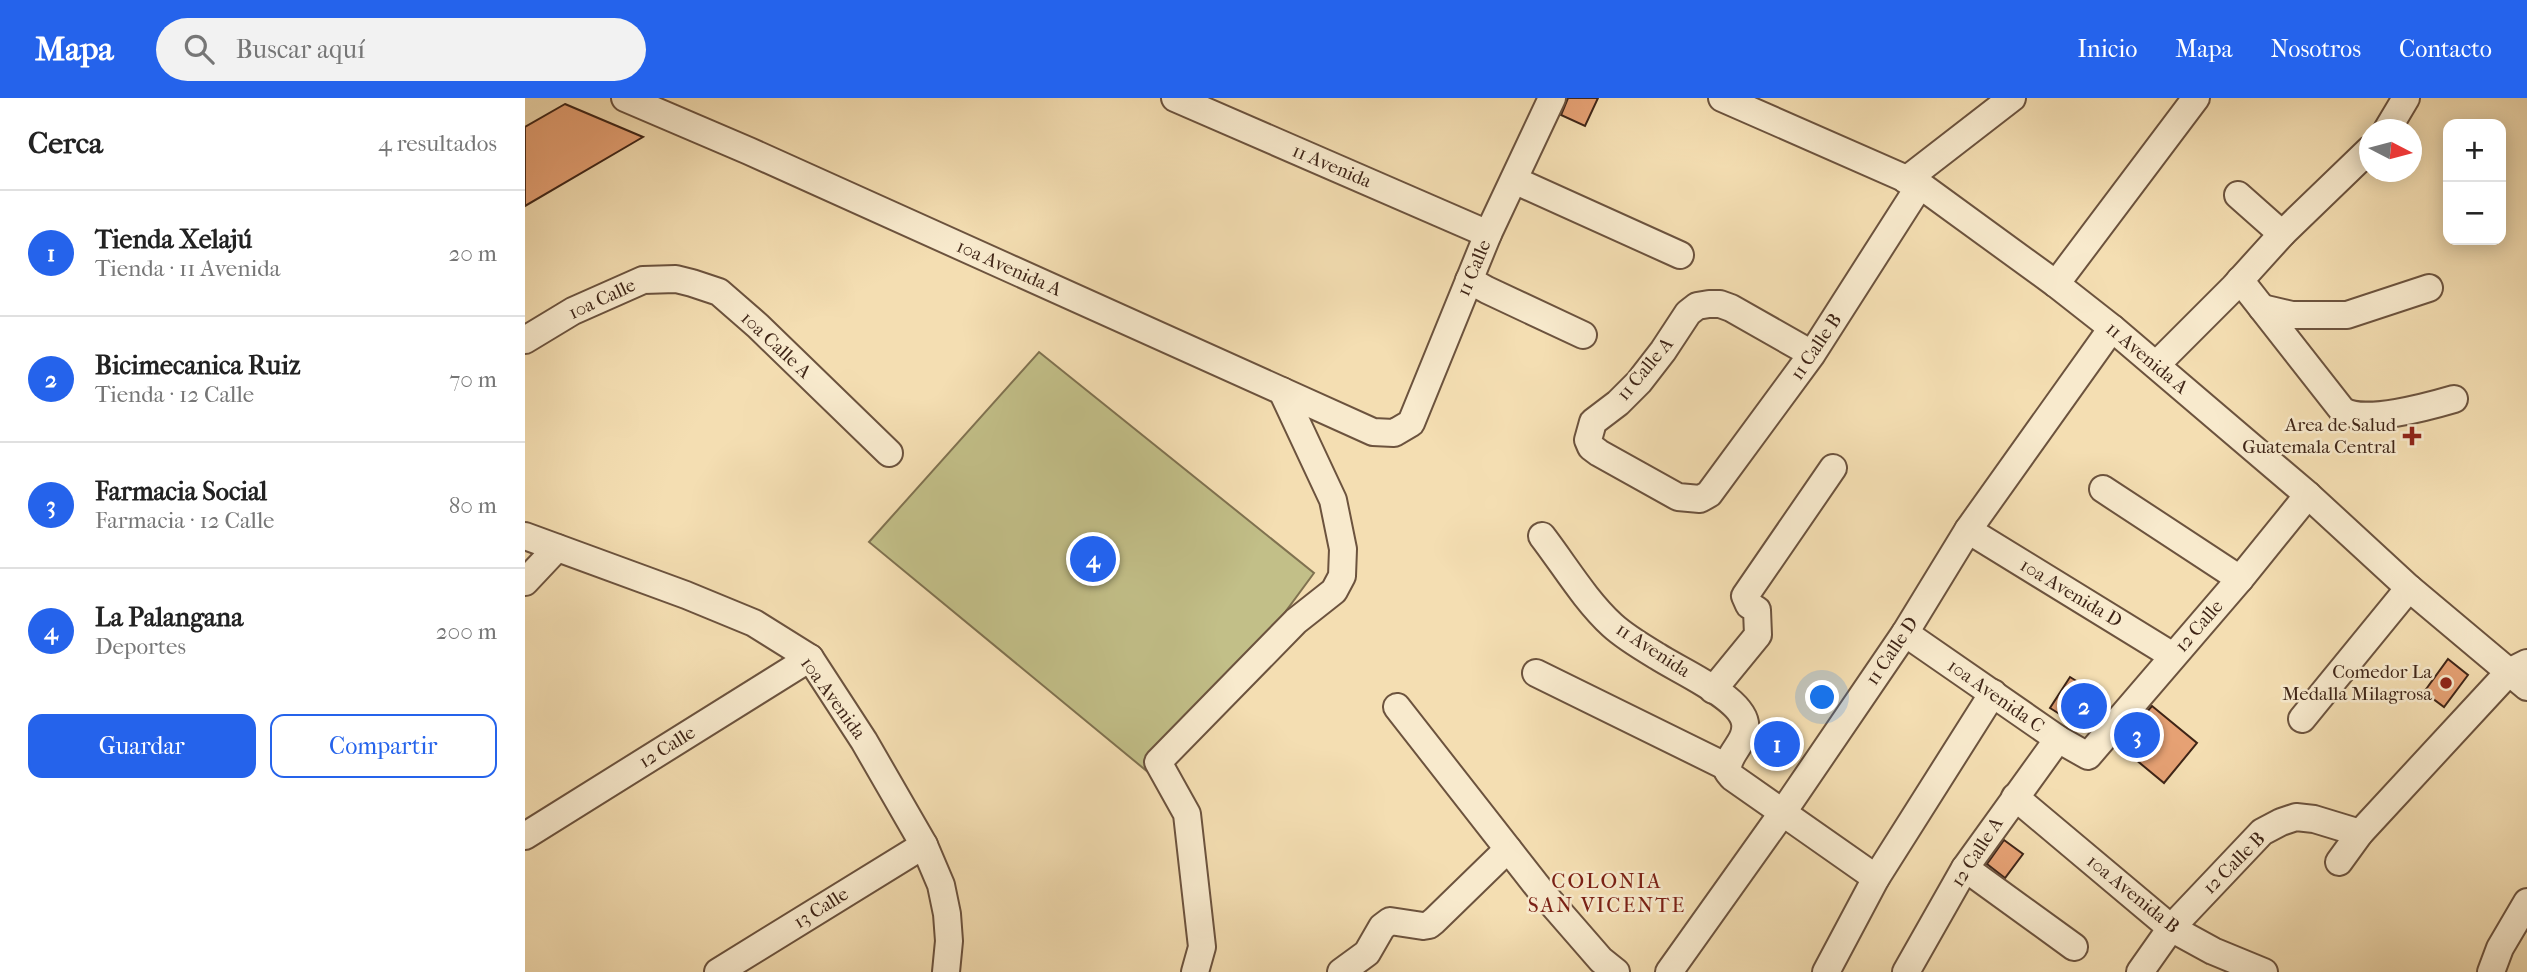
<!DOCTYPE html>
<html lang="es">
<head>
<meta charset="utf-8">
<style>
	body { margin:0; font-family:"IM FELL French Canon",serif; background:#f2f2f2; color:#222 }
	.controls { position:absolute; right:21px; top:21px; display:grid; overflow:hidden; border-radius:14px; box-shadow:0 4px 18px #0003 }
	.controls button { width:63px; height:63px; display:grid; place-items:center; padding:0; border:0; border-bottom:2px solid #e0e0e0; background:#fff; color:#222; font:35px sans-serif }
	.compass { position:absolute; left:1834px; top:21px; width:63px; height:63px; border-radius:50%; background:#fff; box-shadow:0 4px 18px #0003; rotate:96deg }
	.you { position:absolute; left:1298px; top:600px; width:24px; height:24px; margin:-18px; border:5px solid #fff; border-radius:50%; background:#1a73e8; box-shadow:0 0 0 10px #1a73e833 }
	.badge { display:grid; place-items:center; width:46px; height:46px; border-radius:50%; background:#2563eb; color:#fff; font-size:23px; font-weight:700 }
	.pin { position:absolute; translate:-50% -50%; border:4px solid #fff; box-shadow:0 2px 7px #0006 }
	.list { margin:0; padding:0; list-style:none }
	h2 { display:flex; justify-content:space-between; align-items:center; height:91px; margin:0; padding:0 28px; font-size:30px }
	h2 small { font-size:23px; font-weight:400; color:#767676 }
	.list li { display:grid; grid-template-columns:46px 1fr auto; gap:21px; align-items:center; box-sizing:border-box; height:126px; padding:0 28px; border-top:2px solid #e0e0e0 }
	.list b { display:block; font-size:26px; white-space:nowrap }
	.list p { margin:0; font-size:23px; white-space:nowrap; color:#767676 }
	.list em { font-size:23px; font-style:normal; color:#767676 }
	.actions { display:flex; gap:14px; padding:21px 28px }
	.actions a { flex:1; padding:16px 0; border:2px solid #2563eb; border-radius:14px; text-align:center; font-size:24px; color:#2563eb }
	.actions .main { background:#2563eb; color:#fff }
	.icon { flex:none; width:38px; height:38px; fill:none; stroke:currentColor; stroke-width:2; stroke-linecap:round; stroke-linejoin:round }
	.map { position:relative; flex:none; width:2002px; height:874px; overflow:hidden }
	header { display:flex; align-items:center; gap:42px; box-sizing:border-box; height:98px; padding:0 35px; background:#2563eb; color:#fff }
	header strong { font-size:33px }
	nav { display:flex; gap:38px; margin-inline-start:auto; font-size:24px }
	.search { width:490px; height:63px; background:#f2f2f2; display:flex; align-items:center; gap:18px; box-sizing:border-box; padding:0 24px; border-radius:38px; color:#767676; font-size:26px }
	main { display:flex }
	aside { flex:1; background:#fff }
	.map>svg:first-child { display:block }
</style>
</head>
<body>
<header>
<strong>Mapa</strong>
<div class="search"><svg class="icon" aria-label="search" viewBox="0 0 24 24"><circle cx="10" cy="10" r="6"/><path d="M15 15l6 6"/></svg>Buscar aquí</div>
<nav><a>Inicio</a><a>Mapa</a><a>Nosotros</a><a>Contacto</a></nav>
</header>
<main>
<aside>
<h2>Cerca<small>4 resultados</small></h2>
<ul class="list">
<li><span class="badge">1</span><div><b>Tienda Xelajú</b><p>Tienda · 11 Avenida</p></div><em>20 m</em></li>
<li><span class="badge">2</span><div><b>Bicimecanica Ruiz</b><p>Tienda · 12 Calle</p></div><em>70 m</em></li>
<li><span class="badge">3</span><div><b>Farmacia Social</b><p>Farmacia · 12 Calle</p></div><em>80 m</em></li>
<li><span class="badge">4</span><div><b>La Palangana</b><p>Deportes</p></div><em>200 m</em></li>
</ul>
<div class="actions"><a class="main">Guardar</a><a>Compartir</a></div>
</aside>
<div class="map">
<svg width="2002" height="874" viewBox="0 0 2002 874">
	<rect width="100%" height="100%" fill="#f4deb2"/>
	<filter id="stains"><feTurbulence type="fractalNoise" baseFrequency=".00286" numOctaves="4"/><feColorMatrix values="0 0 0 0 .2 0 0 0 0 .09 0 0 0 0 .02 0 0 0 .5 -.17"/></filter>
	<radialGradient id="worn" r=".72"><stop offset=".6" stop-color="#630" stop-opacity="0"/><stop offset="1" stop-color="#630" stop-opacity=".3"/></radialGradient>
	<!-- green -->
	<path fill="#c2bf88" stroke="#807250" stroke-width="2" d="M514 254 789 475 635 684 344 444Z"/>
	<!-- building -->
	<g fill="#e6a174" stroke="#3f2517" stroke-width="2">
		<path d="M1043 0H1073L1060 28 1036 17Z"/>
		<path d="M40 6 118 39 0 108V29Z"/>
		<path d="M1923 561 1943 577 1919 609 1899 594Z"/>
		<path d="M1545 579 1577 599 1557 630 1525 610Z"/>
		<path d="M1627 608 1672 645 1639 685 1593 647Z"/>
		<path d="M1249 631 1268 645 1255 662 1236 648Z"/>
		<path d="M1479 742 1498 756 1480 780 1462 766Z"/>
	</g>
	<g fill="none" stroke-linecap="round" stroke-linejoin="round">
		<defs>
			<g id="minor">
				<path d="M100 0 224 53 848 334 869 335 886 325 963 136 1027 0"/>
				<path d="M650 0 963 136"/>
				<path d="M1197 0 1395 87 1531 186 1587 230 1783 397 1884 490 2002 589"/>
				<path d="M1862 32 1881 0"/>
				<path d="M989 82 1155 157"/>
				<path d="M1381 82 1487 0"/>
				<path d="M1713 97 1757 136"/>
				<path d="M944 182 962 192 1058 237"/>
				<path d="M1715 182 1817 312C1838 327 1905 308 1929 301"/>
				<path d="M1531 186 1671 0"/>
				<path d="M1737 210 1767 217H1822L1904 190"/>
				<path d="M0 242 48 213 118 182 151 181 167 185 194 194 233 228 364 355"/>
				<path d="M1287 256 1206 210 1195 206H1184L1172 208 1163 215 1138 253 1114 284 1093 305 1068 324 1063 342 1066 349 1074 355 1153 399 1175 401 1184 396 1287 256 1395 87"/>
				<path d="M1631 267 1709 189 1757 136 1844 52"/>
				<path d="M1578 391 1715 481"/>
				<path d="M1443 432 1648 558"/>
				<path d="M0 438 161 497 229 525 285 560 339 643 399 747 416 787 422 816 424 843 421 874"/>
				<path d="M1017 438C1040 468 1060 502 1087 527 1100 539 1117 549 1132 558 1153 572 1216 599 1220 625 1223 645 1200 656 1203 674L1207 679 1351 780"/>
				<path d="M0 484 32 450"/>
				<path d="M1380 535 1533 641 1563 658 1715 481 1783 397"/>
				<path d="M1011 575 1202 669"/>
				<path d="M1188 592 1233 537 1232 512 1224 507 1220 498 1308 370"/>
				<path d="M872 609 1016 793 1076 862 1091 874"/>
				<path d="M1777 621 1884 490"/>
				<path d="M1490 699 1646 830 1688 853 1739 874"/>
				<path d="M0 738 285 560"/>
				<path d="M1814 764 1835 735 1984 574 2002 565"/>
				<path d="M1440 770 1549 849"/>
				<path d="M193 874 399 747"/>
				<path d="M670 874 677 849 662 716 633 664 771 523 809 493 817 478 818 451 808 402 757 293"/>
				<path d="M816 874 842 855 857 829 865 823 898 828 904 827 909 823 983 751"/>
				<path d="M1144 874 1258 714 1380 535 1443 432 1587 230"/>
				<path d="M1301 874 1351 780 1468 595"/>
				<path d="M1381 874 1440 770 1533 641"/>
				<path d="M1615 874 1646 830 1737 734 1756 724 1771 719 1789 721 1835 735"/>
				<path d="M1966 874 1975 850 2002 804"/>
			</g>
		</defs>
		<!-- minor casing -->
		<use href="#minor" stroke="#6c533e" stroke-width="30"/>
		<!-- minor -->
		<use href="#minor" stroke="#f8eacd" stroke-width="26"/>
	</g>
	<!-- markers -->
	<g fill="#8f2418" stroke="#f8eacd" stroke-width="2.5">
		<path d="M1883.5 327.5h7v7h7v7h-7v7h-7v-7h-7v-7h7z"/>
		<circle cx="1921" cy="585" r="7"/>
	</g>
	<g text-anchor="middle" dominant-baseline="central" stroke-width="5" stroke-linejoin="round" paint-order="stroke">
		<!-- street labels -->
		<g font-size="19" fill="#3f2517" stroke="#f8eacd">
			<text transform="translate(807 68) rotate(23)">11 Avenida</text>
			<text transform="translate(484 170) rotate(24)">10a Avenida A</text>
			<text transform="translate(949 170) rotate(-67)">11 Calle</text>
			<text transform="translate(77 201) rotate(-25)">10a Calle</text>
			<text transform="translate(251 247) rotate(43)">10a Calle A</text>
			<text transform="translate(1291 249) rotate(-56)">11 Calle B</text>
			<text transform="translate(1622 260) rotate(40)">11 Avenida A</text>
			<text transform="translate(1120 271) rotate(-50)">11 Calle A</text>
			<text transform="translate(1546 495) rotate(31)">10a Avenida D</text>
			<text transform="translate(1674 528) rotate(-49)">12 Calle</text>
			<text transform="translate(1128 552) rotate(33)">11 Avenida</text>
			<text transform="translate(1367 553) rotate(-56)">11 Calle D</text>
			<text transform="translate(1471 598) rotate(35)">10a Avenida C</text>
			<text transform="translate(308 600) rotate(54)">10a Avenida</text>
			<text transform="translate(142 649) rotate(-32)">12 Calle</text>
			<text transform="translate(1452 754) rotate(-57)">12 Calle A</text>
			<text transform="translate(1709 765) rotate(-45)">12 Calle B</text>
			<text transform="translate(1608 796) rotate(39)">10a Avenida B</text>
			<text transform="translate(296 810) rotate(-32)">13 Calle</text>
		</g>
		<!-- poi labels -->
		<g font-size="19" fill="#3f2517" stroke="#f8eacd" text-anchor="end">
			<text x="1871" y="327">Area de Salud<tspan x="1871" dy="22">Guatemala Central</tspan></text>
			<text x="1907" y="574">Comedor La<tspan x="1907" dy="22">Medalla Milagrosa</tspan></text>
		</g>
		<!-- neighbourhood labels -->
		<g font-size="21" letter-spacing="2" fill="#7a1f14" stroke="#f8eacd">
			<text x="1082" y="783">COLONIA<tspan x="1082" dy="24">SAN VICENTE</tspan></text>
		</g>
	</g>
	<rect width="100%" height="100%" filter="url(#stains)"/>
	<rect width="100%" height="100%" fill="url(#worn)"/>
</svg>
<div class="controls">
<button>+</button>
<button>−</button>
</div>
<svg class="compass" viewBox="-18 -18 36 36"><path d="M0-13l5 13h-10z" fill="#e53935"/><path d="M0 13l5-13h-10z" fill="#767676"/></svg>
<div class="you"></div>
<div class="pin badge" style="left:1252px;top:646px">1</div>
<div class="pin badge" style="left:1559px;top:608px">2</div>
<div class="pin badge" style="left:1612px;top:637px">3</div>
<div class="pin badge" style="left:568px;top:461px">4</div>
</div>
</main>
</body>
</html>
